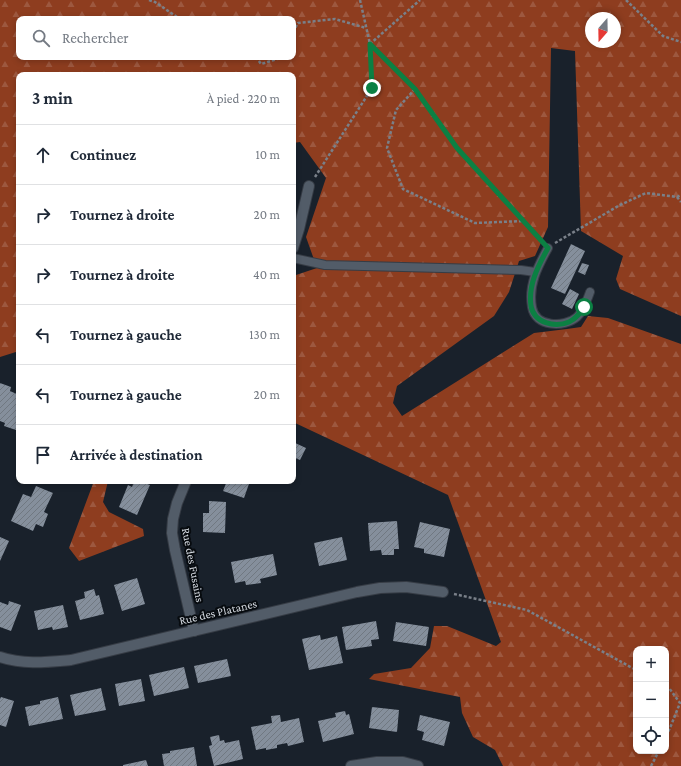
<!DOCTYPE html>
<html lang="fr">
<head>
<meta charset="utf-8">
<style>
	body { margin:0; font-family:"Crimson Pro",serif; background:#f2f2f3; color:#1f2937 }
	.controls { position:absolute; right:12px; bottom:12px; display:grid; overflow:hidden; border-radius:8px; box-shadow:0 2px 6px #0003 }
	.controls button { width:36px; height:36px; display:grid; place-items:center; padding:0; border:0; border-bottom:1px solid #e0e1e3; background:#fff; color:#1f2937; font:20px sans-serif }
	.compass { position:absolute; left:585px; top:12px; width:36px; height:36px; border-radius:50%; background:#fff; box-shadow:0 2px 6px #0003; rotate:200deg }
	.stop { position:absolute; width:12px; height:12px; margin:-9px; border:3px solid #0b8043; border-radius:50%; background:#fff }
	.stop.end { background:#0b8043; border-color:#fff; box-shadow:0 1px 4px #0008 }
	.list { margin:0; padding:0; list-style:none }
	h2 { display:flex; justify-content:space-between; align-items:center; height:52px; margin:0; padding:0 16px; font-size:17px }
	h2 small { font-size:13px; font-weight:400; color:#747a83 }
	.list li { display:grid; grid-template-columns:26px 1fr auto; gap:12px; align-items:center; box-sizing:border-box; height:60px; padding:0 16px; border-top:1px solid #e0e1e3 }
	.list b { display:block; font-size:15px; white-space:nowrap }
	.list em { font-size:13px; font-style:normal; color:#747a83 }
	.icon { flex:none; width:22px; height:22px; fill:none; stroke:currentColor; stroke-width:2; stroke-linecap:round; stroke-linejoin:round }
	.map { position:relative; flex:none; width:681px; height:766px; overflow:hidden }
	.search { position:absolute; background:#fff; box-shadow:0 2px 6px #0003; left:16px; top:16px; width:280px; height:44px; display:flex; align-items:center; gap:10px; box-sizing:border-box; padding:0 14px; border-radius:8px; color:#747a83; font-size:15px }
	.panel { position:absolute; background:#fff; box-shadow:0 2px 6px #0003; left:16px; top:72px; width:280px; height:412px; border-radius:8px }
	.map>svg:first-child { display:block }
</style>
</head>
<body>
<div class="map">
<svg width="681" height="766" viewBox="0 0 681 766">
	<defs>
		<pattern id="forest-firs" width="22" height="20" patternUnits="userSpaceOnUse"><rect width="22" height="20" fill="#8e3d1f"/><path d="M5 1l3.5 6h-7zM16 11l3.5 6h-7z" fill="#9d583f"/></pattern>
		<pattern id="building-hatch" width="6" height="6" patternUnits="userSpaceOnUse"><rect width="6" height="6" fill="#858f9c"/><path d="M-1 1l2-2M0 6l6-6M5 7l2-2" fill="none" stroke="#707881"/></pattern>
	</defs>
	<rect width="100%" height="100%" fill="#19212b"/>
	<!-- forest -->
	<g fill="url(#forest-firs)" fill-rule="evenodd">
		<path d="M0 0H681V316L620 289 616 279 623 256 581 231 575 51 551 48 548 227 535 256 519 261 509 292 494 316 397 386 393 403 402 416 534 333 567 329 581 327 588 316 608 318 681 344V766H503L495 750 473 737 462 713 460 697 369 679 374 674 411 668 430 648 434 626H447L496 646 501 642 448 495 293 422V276L317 268 306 237 326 178 300 142 293 143V75H19V351L0 357ZM591 18H615V42H591ZM19 19H293V57H19ZM636 649H666V751H636Z"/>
		<path d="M94 481H108L103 502 109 512 143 529 144 536 79 561 69 548Z"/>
	</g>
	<!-- building -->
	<g fill="url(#building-hatch)">
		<path d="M571 244 585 251 565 294 551 288Z"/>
		<path d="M582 263 589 265 585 275 578 272Z"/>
		<path d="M570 289 579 294 572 309 562 304Z"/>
		<path d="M0 383 11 387 10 391 19 395V431L4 426 5 423 0 421Z"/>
		<path d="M293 442 306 448 300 460 293 457Z"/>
		<path d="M134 481H139L150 485 137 515 119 507 128 485 132 487Z"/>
		<path d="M227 481H250L244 498 223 491Z"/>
		<path d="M36 486 53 493 44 512 48 514 43 527 36 524 33 531 11 521 23 494 31 497Z"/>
		<path d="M209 501 226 502 225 533 203 532V513H209Z"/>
		<path d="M397 521 399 549H394V555H382L381 550 370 551 368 523Z"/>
		<path d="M420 522 450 529 444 557 424 553V549L414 547Z"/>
		<path d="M0 537 9 541 0 561Z"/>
		<path d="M342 537 347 560 319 566 314 543Z"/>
		<path d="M273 554 277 575 260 579 261 583 246 585 245 581 235 583 231 562Z"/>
		<path d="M137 578 145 604 122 611 114 585Z"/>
		<path d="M94 589 96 596 99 595 104 614 80 620 75 601 85 598 84 592Z"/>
		<path d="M9 601 21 605 11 631 0 627V602L8 605Z"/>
		<path d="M63 605 68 627 53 630 52 627 38 630 34 611Z"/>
		<path d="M376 621 379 639 371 640 372 646 346 650 342 627Z"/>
		<path d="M396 622 429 627 426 646 393 641Z"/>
		<path d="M320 635 321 640 337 636 343 663 309 670 302 639Z"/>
		<path d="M227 659 231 676 198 683 194 666Z"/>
		<path d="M184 667 189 688 154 696 149 675Z"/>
		<path d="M141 679 145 701 119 706 115 684Z"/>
		<path d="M101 688 106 710 75 716 70 695Z"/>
		<path d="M1 697 14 701 6 727 0 725V699Z"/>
		<path d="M58 697 63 719 29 726 25 707 40 704V701Z"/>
		<path d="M372 707 399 710 397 732 369 728Z"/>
		<path d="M345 711 346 715 349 714 354 734 323 742 318 721 336 717 335 713Z"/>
		<path d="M280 715 281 722 299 718 304 742 288 746 287 743 277 745V748L266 750V748L256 750 251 727 272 723 271 716Z"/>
		<path d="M420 715 450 722 444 746 422 740 424 732 417 730Z"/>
		<path d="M219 735 220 741 224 740 225 743 239 740 243 759 214 766 209 746 212 745 210 737Z"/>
		<path d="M194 747 197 766H164L162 754 170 753V751Z"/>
		<path d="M146 760 148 766H123V765Z"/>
	</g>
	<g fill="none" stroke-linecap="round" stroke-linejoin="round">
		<defs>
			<g id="lane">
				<path d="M548 248C538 266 528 285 532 307 535 327 564 328 577 317 584 311 587 300 590 292"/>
				<path d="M293 258 325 265 521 270 535 272"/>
			</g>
			<g id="street">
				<path d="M293 248 299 229 309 186"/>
				<path d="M186 481 177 503 173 519 172 533 175 550 194 631"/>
				<path d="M0 657C23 665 48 662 71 660L357 592 380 588 406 587 443 592"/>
				<path d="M351 766 377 762H403L418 766"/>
			</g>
		</defs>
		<!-- lane casing -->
		<use href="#lane" stroke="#363c45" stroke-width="10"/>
		<!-- street casing -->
		<use href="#street" stroke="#363c45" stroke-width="12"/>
		<!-- path -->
		<g stroke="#7a8089" stroke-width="2.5" stroke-dasharray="3 2" stroke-linecap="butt">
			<path d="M149 0 155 2 180 19"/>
			<path d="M360 0 370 44 420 0"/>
			<path d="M626 0 663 36 681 42"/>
			<path d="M293 32 298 23 335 19 366 28"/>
			<path d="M256 57 261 64 277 59 278 57"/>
			<path d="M415 89 396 110 387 148 403 189 475 223 523 221"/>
			<path d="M315 177 372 88 370 44 415 89 457 148 541 240"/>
			<path d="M677 197 681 202"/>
			<path d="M555 243 620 205 646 193 677 197 681 195"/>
			<path d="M454 594 527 610 636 670"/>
			<path d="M666 686 669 688 680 703 670 728 666 736"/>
			<path d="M651 766 659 751"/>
		</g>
		<!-- lane -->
		<use href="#lane" stroke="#525c68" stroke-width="8"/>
		<!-- street -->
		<use href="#street" stroke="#525c68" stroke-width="10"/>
	</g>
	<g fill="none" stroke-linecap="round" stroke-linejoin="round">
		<!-- route -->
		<path stroke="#0b8043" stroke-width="5" d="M372 88 370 44 415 89 457 148 548 248C538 266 528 285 531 306 534 323 555 328 569 322 576 319 580 313 584 307"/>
	</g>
	<g text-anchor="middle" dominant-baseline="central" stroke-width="4" stroke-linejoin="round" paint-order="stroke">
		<!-- street labels -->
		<g font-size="12" fill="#d3d8df" stroke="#070b0f">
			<text transform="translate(193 565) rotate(79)">Rue des Fusains</text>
			<text transform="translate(218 612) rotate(-13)">Rue des Platanes</text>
		</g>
	</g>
</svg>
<div class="controls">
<button>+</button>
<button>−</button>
<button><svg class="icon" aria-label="locate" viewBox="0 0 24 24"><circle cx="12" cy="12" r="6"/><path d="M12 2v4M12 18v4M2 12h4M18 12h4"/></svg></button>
</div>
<svg class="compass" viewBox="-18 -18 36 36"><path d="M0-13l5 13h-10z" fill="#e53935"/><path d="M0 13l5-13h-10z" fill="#747a83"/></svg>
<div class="stop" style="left:584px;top:307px"></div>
<div class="stop end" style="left:372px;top:88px"></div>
<div class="search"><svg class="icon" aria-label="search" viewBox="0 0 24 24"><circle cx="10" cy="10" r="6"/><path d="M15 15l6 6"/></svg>Rechercher</div>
<section class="panel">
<h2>3 min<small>À pied · 220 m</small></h2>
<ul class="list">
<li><svg class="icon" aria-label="ahead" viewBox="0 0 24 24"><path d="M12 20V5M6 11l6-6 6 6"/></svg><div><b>Continuez</b></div><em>10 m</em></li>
<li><svg class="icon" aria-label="right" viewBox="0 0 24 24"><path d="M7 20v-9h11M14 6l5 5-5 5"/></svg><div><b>Tournez à droite</b></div><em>20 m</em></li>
<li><svg class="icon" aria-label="right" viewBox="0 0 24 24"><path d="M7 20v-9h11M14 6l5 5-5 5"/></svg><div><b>Tournez à droite</b></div><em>40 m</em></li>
<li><svg class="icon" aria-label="left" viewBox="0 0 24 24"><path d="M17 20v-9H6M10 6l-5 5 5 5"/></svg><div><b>Tournez à gauche</b></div><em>130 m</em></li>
<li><svg class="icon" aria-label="left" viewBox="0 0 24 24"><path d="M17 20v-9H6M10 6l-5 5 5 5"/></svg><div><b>Tournez à gauche</b></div><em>20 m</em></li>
<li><svg class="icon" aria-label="arrive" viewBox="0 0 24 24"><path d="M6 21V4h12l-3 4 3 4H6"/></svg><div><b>Arrivée à destination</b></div></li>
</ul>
</section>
</div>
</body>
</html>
